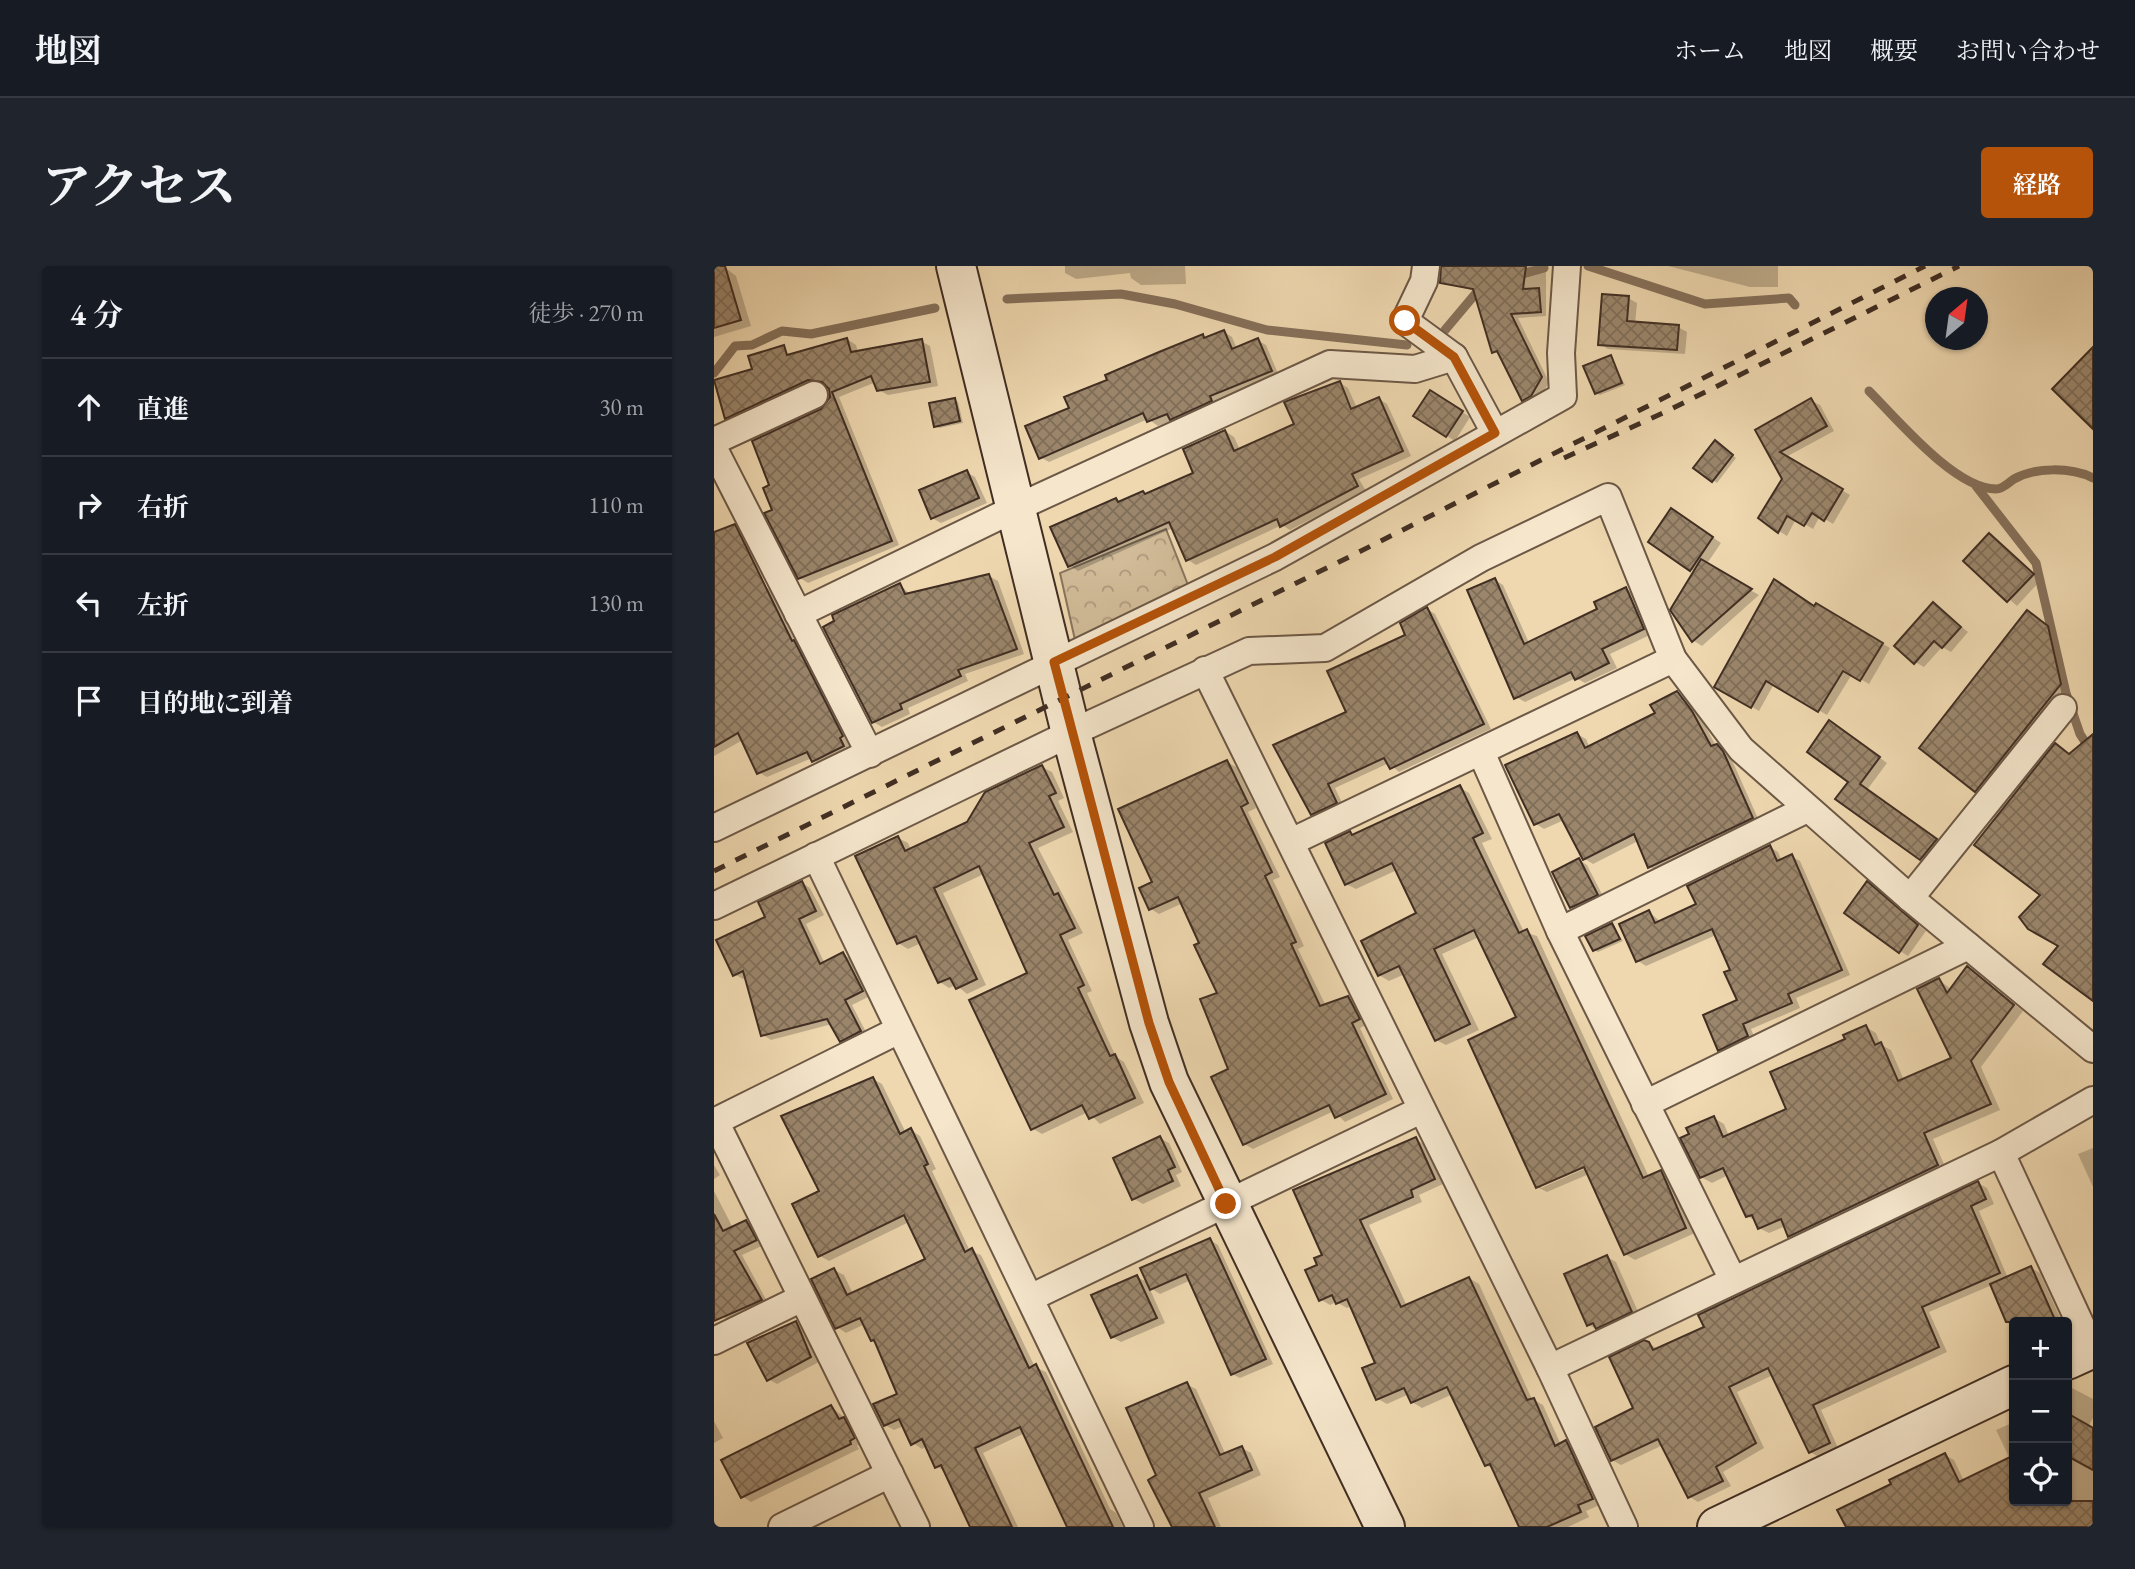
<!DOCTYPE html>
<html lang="ja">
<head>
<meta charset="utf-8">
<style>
	body { margin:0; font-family:"EB Garamond","Noto Serif JP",serif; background:#20242c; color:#f1f3f6 }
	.controls { position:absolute; right:21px; bottom:21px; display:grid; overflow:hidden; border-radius:7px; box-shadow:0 2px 5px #0004 }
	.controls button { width:63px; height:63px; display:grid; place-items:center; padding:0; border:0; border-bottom:2px solid #363941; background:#171b24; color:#f1f3f6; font:35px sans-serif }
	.compass { position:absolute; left:1211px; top:21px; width:63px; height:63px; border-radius:50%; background:#171b24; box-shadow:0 2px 5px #0004; rotate:29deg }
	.stop { position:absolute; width:21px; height:21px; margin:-16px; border:5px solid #b45309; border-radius:50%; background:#fff }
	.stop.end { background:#b45309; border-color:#fff; box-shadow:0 2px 7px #0008 }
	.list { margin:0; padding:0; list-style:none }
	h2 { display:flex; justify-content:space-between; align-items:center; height:91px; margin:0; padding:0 28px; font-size:30px }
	h2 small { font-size:23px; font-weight:400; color:#9ea1a6 }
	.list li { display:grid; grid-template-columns:46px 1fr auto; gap:21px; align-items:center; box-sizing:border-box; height:98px; padding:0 28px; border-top:2px solid #363941 }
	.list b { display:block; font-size:26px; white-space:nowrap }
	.list em { font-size:23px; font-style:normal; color:#9ea1a6 }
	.icon { flex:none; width:38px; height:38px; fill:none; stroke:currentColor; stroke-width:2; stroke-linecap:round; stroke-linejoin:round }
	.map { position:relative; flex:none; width:1379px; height:1261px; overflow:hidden; border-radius:7px }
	header { display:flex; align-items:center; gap:42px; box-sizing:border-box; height:98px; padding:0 35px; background:#171b24; border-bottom:2px solid #363941 }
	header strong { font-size:33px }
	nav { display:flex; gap:38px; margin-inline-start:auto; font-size:24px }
	.intro { display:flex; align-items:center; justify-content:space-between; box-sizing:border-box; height:168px; padding:0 42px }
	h1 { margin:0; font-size:49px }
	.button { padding:18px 32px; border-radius:7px; background:#b45309; color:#fff; font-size:24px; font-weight:700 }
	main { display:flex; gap:42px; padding:0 42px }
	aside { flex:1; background:#171b24; border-radius:7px; box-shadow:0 2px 5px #0004 }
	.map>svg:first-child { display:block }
</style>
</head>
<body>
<header>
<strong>地図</strong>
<nav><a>ホーム</a><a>地図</a><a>概要</a><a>お問い合わせ</a></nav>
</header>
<div class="intro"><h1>アクセス</h1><a class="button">経路</a></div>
<main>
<aside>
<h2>4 分<small>徒歩 · 270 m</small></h2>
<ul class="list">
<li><svg class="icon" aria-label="ahead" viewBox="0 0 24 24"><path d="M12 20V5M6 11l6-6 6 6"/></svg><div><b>直進</b></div><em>30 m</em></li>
<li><svg class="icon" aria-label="right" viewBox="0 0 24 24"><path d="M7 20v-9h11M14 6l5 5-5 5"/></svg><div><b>右折</b></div><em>110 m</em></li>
<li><svg class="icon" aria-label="left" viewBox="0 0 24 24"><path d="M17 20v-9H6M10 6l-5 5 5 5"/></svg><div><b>左折</b></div><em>130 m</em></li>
<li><svg class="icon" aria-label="arrive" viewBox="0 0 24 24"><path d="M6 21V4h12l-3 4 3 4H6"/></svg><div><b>目的地に到着</b></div></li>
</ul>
</aside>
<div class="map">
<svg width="1379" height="1261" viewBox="0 0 1379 1261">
	<defs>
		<pattern id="park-crowns" width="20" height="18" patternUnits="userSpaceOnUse" patternTransform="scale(1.75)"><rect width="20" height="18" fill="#d1bb98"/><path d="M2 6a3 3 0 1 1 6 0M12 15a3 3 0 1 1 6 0" fill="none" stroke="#ab987c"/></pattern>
		<pattern id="building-cross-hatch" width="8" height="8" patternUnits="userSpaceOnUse" patternTransform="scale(1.75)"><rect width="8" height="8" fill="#9b866c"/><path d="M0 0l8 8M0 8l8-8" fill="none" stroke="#806e58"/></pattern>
	</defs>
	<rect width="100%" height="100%" fill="#efd8b0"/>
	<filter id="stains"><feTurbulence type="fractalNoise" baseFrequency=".00286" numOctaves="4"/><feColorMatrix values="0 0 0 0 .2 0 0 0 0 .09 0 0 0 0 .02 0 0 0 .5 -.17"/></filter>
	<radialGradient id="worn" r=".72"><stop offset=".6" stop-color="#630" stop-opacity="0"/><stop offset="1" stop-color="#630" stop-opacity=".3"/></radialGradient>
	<!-- park -->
	<path fill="url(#park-crowns)" stroke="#88745e" stroke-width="2" d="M452 263 474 319 361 374 346 307Z"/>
	<!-- shadow -->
	<g fill="#0003" fill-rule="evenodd">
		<path d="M0 0H9L22 10 37 60 0 71Z"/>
		<path d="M351 0H471L472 18 427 19 417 12 416 7 362 13 351 7Z"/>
		<path d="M736 0H832V50L804 52 835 116 825 134 818 138 810 133 788 90 780 85 761 25 733 17Z"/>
		<path d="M954 0H1064V21H1036Z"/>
		<path d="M914 32 923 37 921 58 964 61 973 66 971 88 894 83 886 78Z"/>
		<path d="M510 66 518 71 523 83 543 74 552 79 565 110 466 158 459 154 444 160 434 153 335 196 326 191 357 143 395 115 488 70 493 73Z"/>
		<path d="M133 73 142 79 144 86 207 75 216 80 224 120 174 129 165 124 162 116 125 131 185 279 94 317 86 312 60 245 58 220 117 132 116 122 104 118 37 149 28 144Z"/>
		<path d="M897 91 911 119 886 129 882 127Z"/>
		<path d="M626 117 634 122 643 142 665 133 673 138 697 190 645 213 652 225 576 264 568 259 482 299 474 294 459 262 364 305 355 299 402 234 407 237 429 227 434 229 482 208 511 165 520 171 526 184 582 159Z"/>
		<path d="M716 126 756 151 741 175 733 170Z"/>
		<path d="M241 134 244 136 249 157 225 162 222 160Z"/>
		<path d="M1097 135 1106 139 1120 165 1072 191 1136 229 1119 258 1106 250 1099 263 1082 253 1073 270 1065 265 1070 213 1043 164Z"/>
		<path d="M1005 179 1022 192 1003 217 982 202Z"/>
		<path d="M252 206 261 211 273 237 227 257 218 252Z"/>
		<path d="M966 249 1007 277 992 299 1045 329 988 380 980 375 959 344 981 306 936 276Z"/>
		<path d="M0 268 44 324 52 321 61 327 85 379 89 381 137 475 134 477 138 485 108 500 98 492 53 511 44 506 29 474 0 490Z"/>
		<path d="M1276 269 1327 314 1303 340 1252 295Z"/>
		<path d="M275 310 284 315 310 388 251 408 254 415 194 442 196 448 168 461 159 456 186 319 196 328Z"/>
		<path d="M781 314 789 319 815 377 885 343 912 323 921 328 938 368 896 388 903 402 871 417 862 412 811 436 802 431Z"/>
		<path d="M1219 338 1254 366 1237 386 1228 381 1210 401 1201 396Z"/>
		<path d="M1103 339 1176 382 1155 418 1138 408 1113 449 1060 418 1045 445 1002 420Z"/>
		<path d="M713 343 721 348 777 463 685 506 675 497 621 522 630 541 606 552 598 548 634 447Z"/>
		<path d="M1322 351 1342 367 1355 423 1271 529 1262 524Z"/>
		<path d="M963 427 972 432 987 452 1002 480 1017 492 1046 557 944 606 936 601 924 575 879 598 871 593 850 554 830 563 822 558 863 468 872 473 876 482 943 447Z"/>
		<path d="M1124 461 1173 497 1153 524 1230 578 1216 597 1124 533 1136 516Z"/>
		<path d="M513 496 522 501 542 542 534 546 566 611 559 614 590 680 584 683 612 740 634 732 643 737 654 758 646 762 679 833 631 856 620 845 539 883 530 878 505 728 488 678 469 637 445 648 437 643 441 617Z"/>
		<path d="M328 501 338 506 350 532 344 535 359 566 324 582 369 667 354 674 378 725 373 727 402 791 410 796 430 837 386 858 374 846 328 868 318 862 315 707 270 608 229 627 272 719 253 728 242 719 235 722 226 716 207 677 194 683 184 677V572L194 577 197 584 255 558Z"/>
		<path d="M745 521 755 527 778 573 768 577 810 666 823 670 935 911 947 906 957 912 981 967 921 994 911 988 875 908 833 926 823 921 805 752 765 671 728 688 765 764 732 779 722 774 691 708 675 715 665 709 704 648 683 604 642 623 632 618 636 567 641 570ZM878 896 879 899 827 922V918Z"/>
		<path d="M1056 581 1064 586 1068 595 1077 590 1086 595 1136 709 1082 732 1086 742 1037 763 1042 775 1014 788 1006 783 1025 735 1019 705 1002 669 932 700 924 695 935 646 947 656 984 639Z"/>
		<path d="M865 594 873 599 891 634 867 646 858 641Z"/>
		<path d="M88 617 96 622 110 649 92 658 111 698 129 688 137 693 156 730 138 739 154 770 135 779 127 775 118 758 57 774 49 769 33 711 29 713 20 708 53 652Z"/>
		<path d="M1154 618 1212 665 1194 690 1186 685Z"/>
		<path d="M898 659 909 675 884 686 880 684Z"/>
		<path d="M1254 702 1309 745 1267 801 1286 844 1219 873 1233 905 1086 976 1076 970 1072 960 1055 967 1045 962 1042 955 1033 950 1014 909 998 917 987 911 1000 852 1010 858 1015 870 1075 844 1133 774 1152 761 1162 767 1167 779 1177 784 1190 814 1240 793 1225 714 1237 723Z"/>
		<path d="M159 813 168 818 192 867 197 864 206 870 222 903 218 905 256 985 267 989 321 1101 332 1106 396 1243 402 1247 409 1261H351L354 1259 311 1167 269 1187 304 1261H258L232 1206 222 1200 213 1180 208 1183 199 1177 190 1160 180 1164 171 1159 186 1129 164 1077 158 1074 151 1058 132 1067 123 1061 120 1004 130 1009 139 1028 213 993 195 956 115 995 106 990 108 926Z"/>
		<path d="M446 872 455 877 468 906 462 909 467 920 429 938 420 933Z"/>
		<path d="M702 873 711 879 729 918 705 929 708 936 655 959 693 1040 755 1012 765 1018 818 1133 829 1139 847 1179 852 1176 862 1182 888 1238 872 1245 875 1251 854 1261H806L781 1204 772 1199 739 1128 708 1142 698 1136 695 1128 673 1138 664 1133V1098L638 1040 633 1042 622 1036 616 1039 606 1033V1000L610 989Z"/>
		<path d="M1379 882V921L1364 888Z"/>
		<path d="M0 899 6 909 0 913Z"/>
		<path d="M1264 917 1273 922 1280 938 1265 945 1294 1012 1317 1002 1326 1007 1348 1056H1300V1070L1278 1019 1215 1046 1233 1086 1107 1144 1124 1182 1105 1191 1096 1186 1059 1109 1023 1126 1050 1182 1009 1206 1017 1220 984 1236 976 1231 949 1179 907 1199 898 1194 922 1143 934 1077 944 1083 992 1062Z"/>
		<path d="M0 925 19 962 32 956 41 961 50 979 28 989 55 1039 16 1055 8 1050 0 1039Z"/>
		<path d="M496 974 504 979 559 1098 526 1112 518 1108 477 1014 446 1028 435 1021 451 1057 407 1076 398 1071 423 1011 435 1017Z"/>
		<path d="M893 991 902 996 926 1050 892 1067 874 1059Z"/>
		<path d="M82 1057 91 1062 105 1096 63 1118 54 1113Z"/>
		<path d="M472 1118 482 1123 512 1189 528 1182 537 1187 547 1209 494 1232 507 1261H459L445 1210Z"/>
		<path d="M1358 1122 1379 1133V1152L1374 1161 1379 1164V1261H1134L1179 1219 1231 1189 1240 1194 1250 1215 1296 1193 1282 1164 1300 1156V1235H1353V1131Z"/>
		<path d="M117 1141 139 1158 148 1177 143 1180 145 1183 37 1236 28 1230Z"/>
		<path d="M0 1155 9 1172 0 1177Z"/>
	</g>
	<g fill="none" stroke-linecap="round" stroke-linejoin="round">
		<!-- stream -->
		<g stroke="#86715b" stroke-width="9">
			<path d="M874 0 991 38 1075 32 1081 39"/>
			<path d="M801 10 830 2"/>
			<path d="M293 33 407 28 461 38 553 64 693 79"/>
			<path d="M731 64 768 20"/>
			<path d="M0 107 21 80 38 79 68 65 97 68 221 42"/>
			<path d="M1155 125C1183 153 1241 223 1282 223 1289 223 1294 217 1300 213 1321 201 1357 201 1379 212"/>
			<path d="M1262 220 1322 297 1352 427 1366 468 1379 488"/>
		</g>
	</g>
	<!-- building -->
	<g fill="url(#building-cross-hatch)" stroke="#402e23" stroke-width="2">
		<path d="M0 0H11L27 54 0 62Z"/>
		<path d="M727 0H812L809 23 825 22 827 46 797 48 828 111 817 130 808 135 783 85 778 87 759 23 726 17Z"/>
		<path d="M888 28 915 30 913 55 965 59 963 84 884 79Z"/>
		<path d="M510 64 518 83 544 72 558 105 496 130 498 135 456 154 453 148 433 156 429 147 325 193 311 160 355 142 350 131 393 114 391 109 445 86 489 68 490 72Z"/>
		<path d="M133 72 137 86 208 73 216 116 163 125 157 110 118 126 178 275 84 313 50 247 58 244 49 222 55 219 38 175 107 143 116 131 115 123 108 116 94 114 11 153 0 114 38 103 34 90 70 79 73 89Z"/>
		<path d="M1379 81V163L1338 123Z"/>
		<path d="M897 89 908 117 881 128 869 100Z"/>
		<path d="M626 115 637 143 665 131 689 185 638 208 644 220 566 261 563 253 472 295 455 256 354 301 336 261 402 232 404 236 429 225 431 228 479 207 469 183 511 164 520 185 580 158 570 136Z"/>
		<path d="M716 124 749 145 732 171 699 150Z"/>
		<path d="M241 132 246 155 220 161 215 137Z"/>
		<path d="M1097 132 1113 160 1066 186 1129 223 1110 255 1098 247 1090 260 1073 250 1064 267 1044 252 1068 213 1041 164Z"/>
		<path d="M1001 174 1019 189 998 216 979 202Z"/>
		<path d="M253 204 265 232 217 253 205 224Z"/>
		<path d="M957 242 999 271 976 305 934 276Z"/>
		<path d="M21 258 78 375 80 374 129 470 126 472 130 480 98 496 93 486 43 508 24 467 0 481V266Z"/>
		<path d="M1275 267 1320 308 1293 336 1249 295Z"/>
		<path d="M987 293 1038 323 978 376 956 344Z"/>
		<path d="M275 308 303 383 244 404 247 410 186 438 188 443 158 457 109 361 120 355 118 349 186 317 191 328Z"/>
		<path d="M781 312 810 378 883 343 880 336 912 321 930 363 888 383 895 397 861 414 857 406 800 433 753 324Z"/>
		<path d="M1060 313 1100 340 1102 337 1169 377 1146 415 1129 405 1104 446 1052 415 1037 442 1000 421Z"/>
		<path d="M1219 336 1247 361 1228 382 1220 375 1200 398 1180 380Z"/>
		<path d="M713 341 770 458 676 503 670 492 614 518 623 537 597 549 559 479 632 446 613 405 691 369 686 357Z"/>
		<path d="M1313 344 1334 360 1347 418 1261 526 1205 482Z"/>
		<path d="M963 425 978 445 997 480 1003 478 1009 485 1039 552 934 602 920 568 869 594 845 548 820 559 791 499 863 466 871 482 941 447 936 439Z"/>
		<path d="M1115 454 1166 491 1146 518 1223 573 1206 594 1121 533 1134 516 1093 486Z"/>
		<path d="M1379 468V735L1329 698 1344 680 1314 663 1305 651 1326 629 1260 579 1341 477 1355 488Z"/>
		<path d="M513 494 534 537 527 541 558 606 551 610 582 676 577 678 606 740 634 730 646 753 638 757 672 828 621 852 615 839 529 879 497 811 514 803 486 733 503 727 480 679 485 677 464 631 435 644 425 622 438 616 404 543Z"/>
		<path d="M328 499 342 527 335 530 350 561 315 577 340 629 344 627 361 662 346 669 370 719 364 722 396 790 401 788 421 832 375 853 368 839 317 864 255 734 313 707 265 600 220 622 263 713 242 723 236 712 224 717 202 670 183 678 141 590 184 570 191 585 253 556 271 526Z"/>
		<path d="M746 519 769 567 759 572 805 667 813 663 929 912 947 904 972 962 910 989 870 901 822 922 754 774 802 751 760 664 720 683 756 758 721 775 685 700 664 710 647 675 702 647 678 597 631 619 611 577 636 565 638 569Z"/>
		<path d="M1056 579 1063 595 1078 588 1128 704 1074 728 1078 737 1029 758 1034 770 1004 785 989 749 1023 734 1010 706 1016 704 998 663 922 696 905 658 935 644 941 657 982 638 973 620Z"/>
		<path d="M865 592 884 629 856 642 838 606Z"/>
		<path d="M88 615 102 645 85 653 106 698 129 686 149 725 131 734 147 765 126 776 113 753 47 770 29 705 19 710 2 674 51 651 44 636Z"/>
		<path d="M1153 615 1204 659 1185 687 1130 647Z"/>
		<path d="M898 657 906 673 879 685 871 670Z"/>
		<path d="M1253 700 1300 739 1257 795 1277 838 1210 867 1224 899 1074 971 1067 953 1044 963 1038 949 1032 951 1009 902 986 912 966 872 975 868 972 862 1000 850 1009 871 1072 843 1056 806 1131 773 1129 769 1152 759 1161 779 1167 776 1184 815 1237 792 1203 723 1225 712 1233 727Z"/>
		<path d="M159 811 186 868 197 862 214 898 210 900 251 986 258 982 315 1102 322 1098 399 1261H353L306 1161 261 1182 298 1261H256L227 1199 221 1202 208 1173 197 1179 185 1153 170 1160 159 1138 183 1128 160 1074 157 1075 146 1052 121 1063 97 1013 120 1002 133 1029 211 993 190 949 104 991 78 938 105 925 67 850Z"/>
		<path d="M446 870 461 901 454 904 459 915 418 934 399 892Z"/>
		<path d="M702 871 721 913 697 924 699 931 646 954 687 1041 755 1011 813 1134 820 1132 841 1180 852 1174 879 1233 864 1239 867 1246 833 1261H805L776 1198 771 1200 733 1121 697 1137 690 1122 662 1134 648 1102 661 1097 633 1033 622 1038 618 1029 605 1035 591 1004 603 999 600 992 608 989 579 924Z"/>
		<path d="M1264 915 1272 933 1257 940 1286 1007 1208 1041 1225 1081 1099 1139 1116 1177 1095 1187 1054 1102 1015 1121 1042 1177 1002 1201 1009 1215 974 1232 944 1173 897 1195 881 1161 919 1142 895 1091 930 1074 935 1076 939 1084 990 1061 984 1049Z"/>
		<path d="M0 948 9 965 32 954 43 974 20 985 48 1034 0 1055Z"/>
		<path d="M496 972 552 1093 517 1109 472 1008 436 1024 426 1002Z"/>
		<path d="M893 989 918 1046 882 1063 879 1057 873 1060 850 1008Z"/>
		<path d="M1317 1000 1342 1056H1292L1276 1018Z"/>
		<path d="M423 1009 443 1052 397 1072 377 1029Z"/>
		<path d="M82 1055 97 1091 53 1115 33 1077Z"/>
		<path d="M473 1116 506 1189 528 1180 538 1204 485 1227 501 1261H458L434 1214 442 1209 412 1142Z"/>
		<path d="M117 1139 125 1153 130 1151 141 1172 136 1175 137 1178 27 1232 7 1194Z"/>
		<path d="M1353 1147 1379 1162V1204L1353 1190Z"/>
		<path d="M1231 1187 1245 1216 1300 1189V1235H1379V1261H1132L1123 1244 1177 1218 1175 1214Z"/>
	</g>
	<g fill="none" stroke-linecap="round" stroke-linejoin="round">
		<defs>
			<g id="street">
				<path d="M712 0 710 15 691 55 740 91"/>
				<path d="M0 175 100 129"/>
				<path d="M0 183 156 488"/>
				<path d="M84 348 302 242 616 98 701 103 740 91 781 167"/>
				<path d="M491 404 836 1102 910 1261"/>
				<path d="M767 486 846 665 1019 1014"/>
				<path d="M0 562 561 291 849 130 847 87 853 0"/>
				<path d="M577 576 959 393"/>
				<path d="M102 590 426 1261"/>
				<path d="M1196 632 1349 442"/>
				<path d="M0 640 357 467 535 385 611 382 767 292 894 231 959 393 1027 483 1196 632 1379 783"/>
				<path d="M846 665 1093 543"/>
				<path d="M931 838 1254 680"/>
				<path d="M1 855 202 1261"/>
				<path d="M0 856 185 764"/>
				<path d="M1287 887 1379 1085"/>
				<path d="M316 1032 707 844"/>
				<path d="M0 1075 88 1032"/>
				<path d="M836 1102 1287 887 1379 834"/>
				<path d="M68 1261 176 1208"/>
			</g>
			<g id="secondary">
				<path d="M242 0 357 467 435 757 455 816 671 1261"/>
				<path d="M1353 1094 1379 1082"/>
				<path d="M1003 1261 1300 1119"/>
			</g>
		</defs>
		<!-- street casing -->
		<use href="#street" stroke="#6c5846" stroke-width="30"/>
		<!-- secondary casing -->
		<use href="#secondary" stroke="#402e23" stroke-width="42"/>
		<!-- street -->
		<use href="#street" stroke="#f5e6cc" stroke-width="26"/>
		<!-- secondary -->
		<use href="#secondary" stroke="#f5e6cc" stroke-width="38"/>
		<!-- rail -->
		<g stroke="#402e23" stroke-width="5" stroke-dasharray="12 12" stroke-linecap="butt">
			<path d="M850 192 951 146 1245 0"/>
			<path d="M0 605 643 287 1211 0"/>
		</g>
	</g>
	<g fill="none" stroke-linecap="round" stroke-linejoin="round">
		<!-- route -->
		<path stroke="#b45309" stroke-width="9" d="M512 938 455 816 435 757 340 396 561 291 781 167 740 91 691 55"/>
	</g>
	<rect width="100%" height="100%" filter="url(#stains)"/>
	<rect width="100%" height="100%" fill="url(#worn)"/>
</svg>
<div class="controls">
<button>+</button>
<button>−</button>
<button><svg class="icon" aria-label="locate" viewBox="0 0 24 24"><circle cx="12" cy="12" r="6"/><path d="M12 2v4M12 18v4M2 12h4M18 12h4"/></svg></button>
</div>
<svg class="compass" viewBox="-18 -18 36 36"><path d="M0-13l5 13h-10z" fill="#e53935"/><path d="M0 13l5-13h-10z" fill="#9ea1a6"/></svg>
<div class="stop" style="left:691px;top:55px"></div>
<div class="stop end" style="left:512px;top:938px"></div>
</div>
</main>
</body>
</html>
